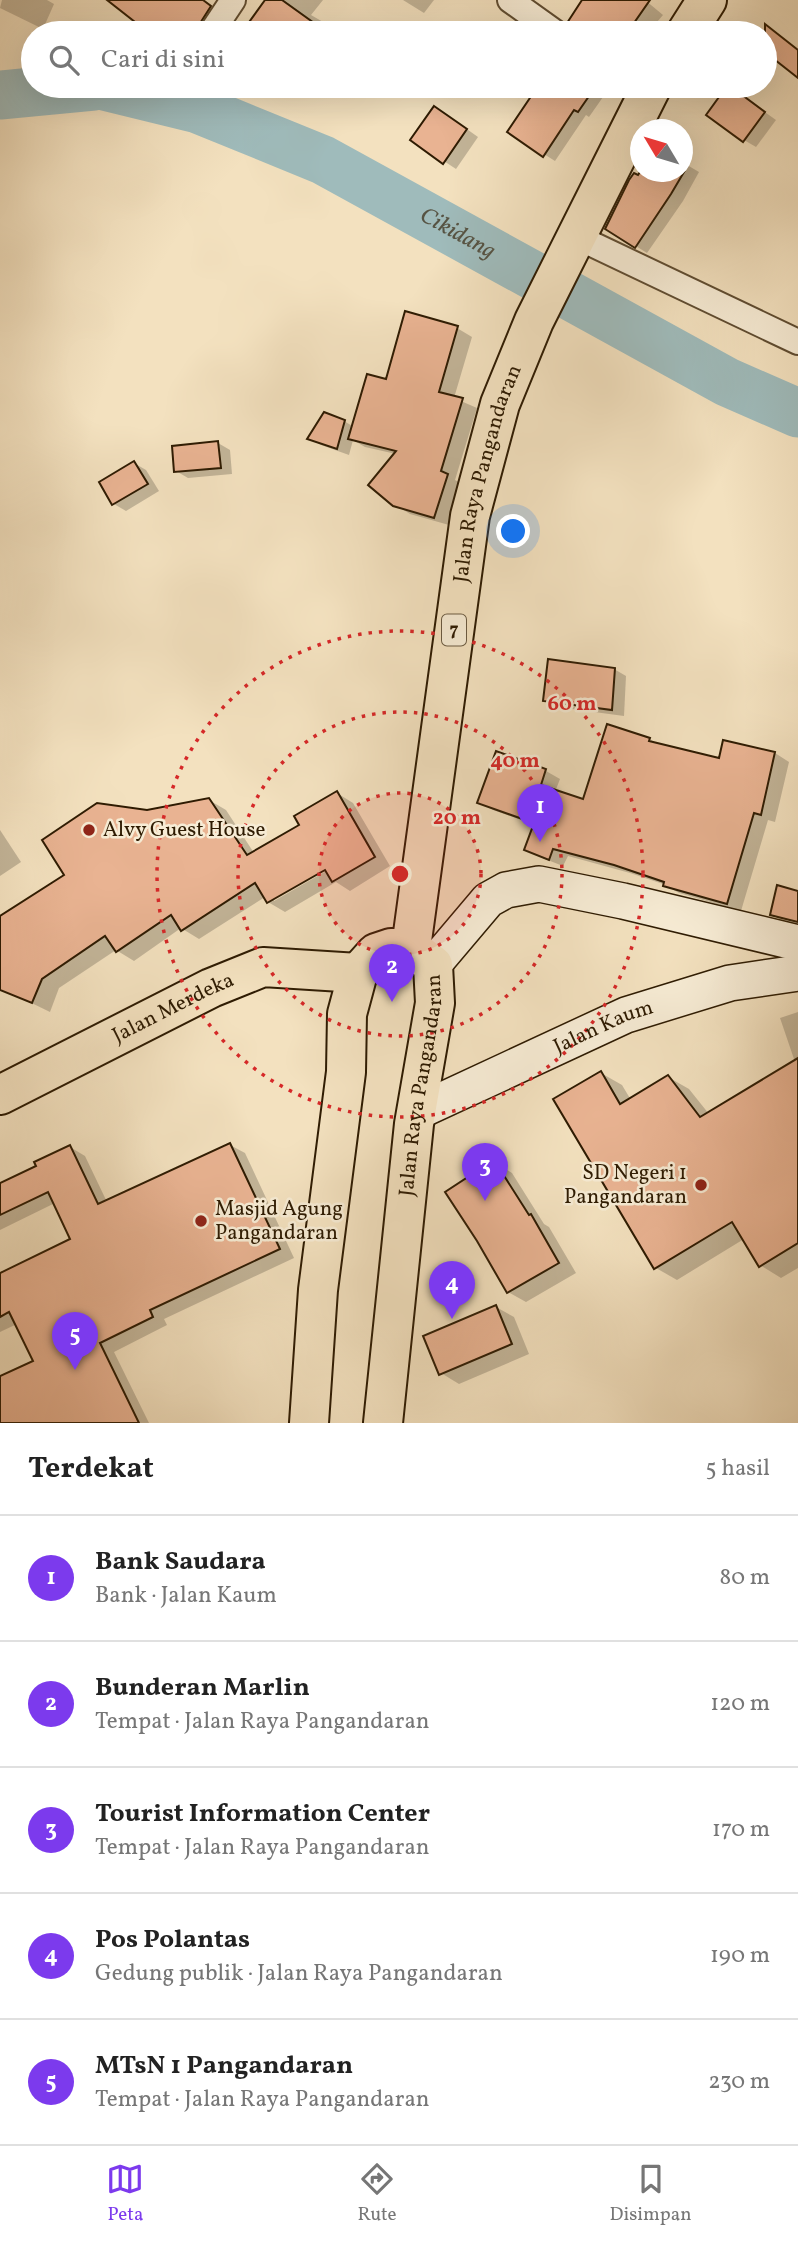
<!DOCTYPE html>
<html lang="id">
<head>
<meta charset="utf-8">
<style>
	body { margin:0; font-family:Vollkorn,serif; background:#f2f2f2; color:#222 }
	.compass { position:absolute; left:630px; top:119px; width:63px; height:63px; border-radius:50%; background:#fff; box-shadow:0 7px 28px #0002; rotate:308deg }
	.you { position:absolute; left:514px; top:532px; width:24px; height:24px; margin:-18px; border:5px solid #fff; border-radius:50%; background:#1a73e8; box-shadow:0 0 0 10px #1a73e833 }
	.badge { display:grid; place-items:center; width:46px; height:46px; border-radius:50%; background:#7c3aed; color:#fff; font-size:23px; font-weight:700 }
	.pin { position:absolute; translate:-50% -58px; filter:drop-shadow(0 2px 4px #0008) }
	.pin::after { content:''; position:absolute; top:37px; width:24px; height:21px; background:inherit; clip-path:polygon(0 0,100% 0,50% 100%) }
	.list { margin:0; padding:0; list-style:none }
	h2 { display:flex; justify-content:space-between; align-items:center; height:91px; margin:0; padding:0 28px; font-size:30px }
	h2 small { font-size:23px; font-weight:400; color:#767676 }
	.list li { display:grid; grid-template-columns:46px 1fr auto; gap:21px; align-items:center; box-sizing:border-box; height:126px; padding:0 28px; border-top:2px solid #e0e0e0 }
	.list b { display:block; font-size:26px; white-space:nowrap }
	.list p { margin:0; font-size:23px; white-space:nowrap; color:#767676 }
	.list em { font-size:23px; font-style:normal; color:#767676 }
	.icon { flex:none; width:38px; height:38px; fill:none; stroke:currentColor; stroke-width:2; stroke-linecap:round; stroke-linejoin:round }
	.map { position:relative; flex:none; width:798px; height:1423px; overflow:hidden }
	.search { position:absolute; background:#fff; box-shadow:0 7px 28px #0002; left:21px; right:21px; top:21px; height:77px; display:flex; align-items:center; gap:18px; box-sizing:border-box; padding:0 24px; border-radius:38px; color:#767676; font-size:26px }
	.sheet { height:721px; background:#fff }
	nav { display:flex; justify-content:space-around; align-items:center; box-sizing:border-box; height:98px; border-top:2px solid #e0e0e0; background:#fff; font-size:19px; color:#767676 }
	nav a { display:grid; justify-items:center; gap:4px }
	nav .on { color:#7c3aed }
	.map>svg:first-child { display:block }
</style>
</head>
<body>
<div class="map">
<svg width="798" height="1423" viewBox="0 0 798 1423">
	<rect width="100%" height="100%" fill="#f3e1bf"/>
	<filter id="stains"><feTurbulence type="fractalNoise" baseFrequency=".00286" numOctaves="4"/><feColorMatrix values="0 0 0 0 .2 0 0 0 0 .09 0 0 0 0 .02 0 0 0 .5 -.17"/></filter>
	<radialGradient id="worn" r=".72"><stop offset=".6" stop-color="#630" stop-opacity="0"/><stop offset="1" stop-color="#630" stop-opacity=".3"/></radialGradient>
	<!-- shadow -->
	<g fill="#0003" fill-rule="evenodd">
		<path d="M2 0H47L54 4 43 29 0 8Z"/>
		<path d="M109 0H202L221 13 209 33H154Z"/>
		<path d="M267 0H323L311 15 342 33H263L250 24Z"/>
		<path d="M403 0H434L424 13Z"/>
		<path d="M585 0H645L663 15 651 29 647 26 642 33H572L569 23Z"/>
		<path d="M540 86H606L600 95 603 97 589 117 586 115 555 161 509 132Z"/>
		<path d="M728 86 776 120 756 147 744 140Z"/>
		<path d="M447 115 478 137 456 169 412 140Z"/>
		<path d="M682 162 699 172 683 201 647 253 607 228 642 172H682Z"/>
		<path d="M457 328 472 337 454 398 477 408 455 480 462 484 449 525 410 514 394 504 396 454 365 447 353 440 349 455 321 445 310 439 344 421 354 427 387 381Z"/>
		<path d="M218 443 230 450 232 474 188 478 176 471Z"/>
		<path d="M134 463 146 470 159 491 126 511 114 504Z"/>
		<path d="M614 669 626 676 624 716 557 707 545 700Z"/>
		<path d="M649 739 660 745 721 760 775 753 789 762 775 822 768 820 741 911 679 893 663 884 630 873 568 856 563 866 540 857 526 849 535 825 493 810 479 802 497 754 546 771 560 779 555 792 584 801Z"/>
		<path d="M337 793 353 803 390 866 350 891 336 882 285 912 268 902 265 897 199 939 181 928 134 961 116 950 59 988 50 1012 11 993 0 971V918L67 875 147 812 209 800 226 810 254 853 301 826ZM331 864 333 867 274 901V897Z"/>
		<path d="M0 830 21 862 0 876Z"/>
		<path d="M798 893V925L783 921 772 915Z"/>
		<path d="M798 1012V1268L781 1278 760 1265 744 1239 677 1280 656 1268 601 1073 622 1085 631 1100 668 1077 689 1089 709 1114 795 1062 780 1018Z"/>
		<path d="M230 1145 245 1153 294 1258 164 1319 167 1325 114 1352 149 1423H0V1378L36 1361 17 1324 0 1332V1275L72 1239 55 1203 0 1230V1185L38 1167 70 1147 85 1156 107 1202Z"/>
		<path d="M494 1162 512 1173 544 1224 549 1227 576 1273 526 1302 508 1292Z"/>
		<path d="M496 1307 514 1317 529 1354 459 1384 441 1373Z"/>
	</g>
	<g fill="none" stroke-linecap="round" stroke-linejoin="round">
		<!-- river -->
		<g stroke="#9fbbbb" stroke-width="49">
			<path id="s1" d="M104 86 198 109 323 160 727 382 798 413"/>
			<path d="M0 95 94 86"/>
		</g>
	</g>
	<!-- building -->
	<g fill="#e9b392" stroke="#2e1b02" stroke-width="2">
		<path d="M107 0H203L211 6 199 25 196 33H149Z"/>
		<path d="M265 0H282L328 33H229L236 23 244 29Z"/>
		<path d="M582 0H650L627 33H571L567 23Z"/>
		<path d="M765 24 798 50V78L765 52Z"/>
		<path d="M538 86H596L578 112 574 110 543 157 507 132Z"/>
		<path d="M727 86H730L765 112 743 142 706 115Z"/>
		<path d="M434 106 467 129 443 164 410 140Z"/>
		<path d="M640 172H684L671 194 635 248 605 229 629 180 634 173 638 175Z"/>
		<path d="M405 311 458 326 439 392 463 398 441 471 448 474 434 518 393 506 368 485 396 451 348 439 367 374 386 379Z"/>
		<path d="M324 412 345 420 337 449 307 439Z"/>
		<path d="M218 441 221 468 174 472 172 446Z"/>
		<path d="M134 461 148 484 112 505 99 482Z"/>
		<path d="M548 659 615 668 612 710 543 701Z"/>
		<path d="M607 724 650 738 649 741 719 758 723 740 775 752 761 815 754 813 727 904 663 886 664 882 614 865 553 849 549 860 524 850 534 823 477 803 496 751 546 769 541 785 583 799Z"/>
		<path d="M337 791 375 857 332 882 325 870 267 903 255 883 181 931 171 915 116 952 105 936 42 979 32 1003 0 990V916L64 875 42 840 97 803 147 810 209 798 247 855 299 825 294 816Z"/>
		<path d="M777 885 798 891V922L770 915Z"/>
		<path d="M798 1058V1243L759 1267 732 1222 654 1269 553 1099 601 1071 620 1104 668 1075 700 1117Z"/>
		<path d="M230 1143 280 1249 150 1310 153 1317 100 1343 139 1423H0V1376L33 1361 9 1312 0 1317V1273L70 1239 48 1192 0 1215V1183L36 1166 34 1162 70 1145 98 1204Z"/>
		<path d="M494 1160 529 1215 531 1214 559 1263 507 1293 477 1241 445 1192Z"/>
		<path d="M496 1305 512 1344 439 1375 423 1336Z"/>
	</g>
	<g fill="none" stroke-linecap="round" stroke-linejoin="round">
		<defs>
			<g id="street">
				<path d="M510 0 556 33"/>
				<path d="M211 33 233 0"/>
				<path d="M575 236 798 342"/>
			</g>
			<g id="secondary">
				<path d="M433 965 488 900 506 890 539 884 623 901 798 943"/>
				<path id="s2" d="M417 1112 626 1015 730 983 798 973"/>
			</g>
			<g id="highway">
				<path d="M686 33 707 0"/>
				<path id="s3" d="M411 948 470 516 500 404 534 321 652 86"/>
				<path id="s4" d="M0 1095 211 988 263 967 358 973"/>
				<path d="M309 1423 318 1290 346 1072 347 1014 358 973 376 953 391 948H411"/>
				<path id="s5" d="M383 1423 414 1124 435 1003 433 965 411 948"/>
			</g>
		</defs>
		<!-- street casing -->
		<use href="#street" stroke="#5f4c31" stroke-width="28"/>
		<!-- secondary casing -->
		<use href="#secondary" stroke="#2e1b02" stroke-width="38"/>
		<!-- highway casing -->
		<use href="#highway" stroke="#2e1b02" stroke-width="42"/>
		<!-- street -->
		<use href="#street" stroke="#f7ecd5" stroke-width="24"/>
		<!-- secondary -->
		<use href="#secondary" stroke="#f7ecd5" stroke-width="35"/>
		<!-- highway -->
		<use href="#highway" stroke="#f3e1bf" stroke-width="38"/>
	</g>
	<!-- distance rings -->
	<circle cx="400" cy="874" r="81" fill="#d62828" fill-opacity=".12"/>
	<g fill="none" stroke="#d62828" stroke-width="3.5" stroke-dasharray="3.5 7">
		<circle cx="400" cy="874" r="81"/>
		<circle cx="400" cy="874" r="162"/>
		<circle cx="400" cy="874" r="243"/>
	</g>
	<!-- markers -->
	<g fill="#8f2418" stroke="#f7ecd5" stroke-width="2.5">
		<circle cx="89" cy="830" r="7"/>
		<circle cx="701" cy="1185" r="7"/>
		<circle cx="201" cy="1221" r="7"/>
	</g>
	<g text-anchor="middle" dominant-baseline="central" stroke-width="5" stroke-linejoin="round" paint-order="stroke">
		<!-- shield labels -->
		<rect fill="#f7ecd5" stroke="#6a5a41" stroke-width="2" x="442" y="614.5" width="24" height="31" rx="5"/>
		<g font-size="19" font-weight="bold" fill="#2e1b02">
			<text x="454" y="630">7</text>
		</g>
		<!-- street labels -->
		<g font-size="21" fill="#2e1b02" stroke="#f7ecd5">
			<text stroke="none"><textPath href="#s3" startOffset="481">Jalan Raya Pangandaran</textPath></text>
			<text stroke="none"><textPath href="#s4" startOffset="194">Jalan Merdeka</textPath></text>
			<text stroke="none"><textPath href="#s2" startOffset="205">Jalan Kaum</textPath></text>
			<text stroke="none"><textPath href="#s5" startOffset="340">Jalan Raya Pangandaran</textPath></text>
		</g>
		<!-- poi labels -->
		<g font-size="21" fill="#2e1b02" stroke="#f7ecd5" text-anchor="start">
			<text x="103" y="830">Alvy Guest House</text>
			<text x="687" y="1173" text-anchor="end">SD Negeri 1<tspan x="687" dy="24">Pangandaran</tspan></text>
			<text x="215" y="1209">Masjid Agung<tspan x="215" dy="24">Pangandaran</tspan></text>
		</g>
		<!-- water labels -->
		<g font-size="23" font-style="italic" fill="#565343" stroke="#f7ecd5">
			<text stroke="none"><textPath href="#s1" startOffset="385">Cikidang</textPath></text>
		</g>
	</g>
	<circle cx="400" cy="874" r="10" fill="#d62828" stroke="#f7ecd5" stroke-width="3.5"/>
	<g font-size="21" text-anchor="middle" font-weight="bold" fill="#d62828" stroke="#f7ecd5" stroke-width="5" stroke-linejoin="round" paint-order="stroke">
		<text x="572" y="710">60 m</text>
		<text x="515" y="767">40 m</text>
		<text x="457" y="824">20 m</text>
	</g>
	<rect width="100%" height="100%" filter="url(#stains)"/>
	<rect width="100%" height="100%" fill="url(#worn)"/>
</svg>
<svg class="compass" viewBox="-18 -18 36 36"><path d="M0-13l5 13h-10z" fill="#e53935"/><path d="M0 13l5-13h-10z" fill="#767676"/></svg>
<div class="you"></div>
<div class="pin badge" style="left:540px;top:842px">1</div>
<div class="pin badge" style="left:392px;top:1002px">2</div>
<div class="pin badge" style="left:485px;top:1201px">3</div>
<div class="pin badge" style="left:452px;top:1319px">4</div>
<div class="pin badge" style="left:75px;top:1370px">5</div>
<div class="search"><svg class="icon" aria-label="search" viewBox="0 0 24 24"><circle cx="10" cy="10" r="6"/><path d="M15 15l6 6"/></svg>Cari di sini</div>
</div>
<section class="sheet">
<h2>Terdekat<small>5 hasil</small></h2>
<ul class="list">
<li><span class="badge">1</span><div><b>Bank Saudara</b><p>Bank · Jalan Kaum</p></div><em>80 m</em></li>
<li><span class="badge">2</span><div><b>Bunderan Marlin</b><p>Tempat · Jalan Raya Pangandaran</p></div><em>120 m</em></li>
<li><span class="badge">3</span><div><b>Tourist Information Center</b><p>Tempat · Jalan Raya Pangandaran</p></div><em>170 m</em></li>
<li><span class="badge">4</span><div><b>Pos Polantas</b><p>Gedung publik · Jalan Raya Pangandaran</p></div><em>190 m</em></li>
<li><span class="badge">5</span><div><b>MTsN 1 Pangandaran</b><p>Tempat · Jalan Raya Pangandaran</p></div><em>230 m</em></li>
</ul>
</section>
<nav>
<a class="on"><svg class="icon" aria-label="map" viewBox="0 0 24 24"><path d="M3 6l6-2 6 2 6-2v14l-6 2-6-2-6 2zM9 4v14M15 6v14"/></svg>Peta</a>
<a><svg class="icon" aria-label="directions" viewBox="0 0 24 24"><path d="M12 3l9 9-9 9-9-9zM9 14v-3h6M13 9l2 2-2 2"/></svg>Rute</a>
<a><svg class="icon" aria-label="saved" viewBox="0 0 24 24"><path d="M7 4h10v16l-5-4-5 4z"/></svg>Disimpan</a>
</nav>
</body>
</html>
